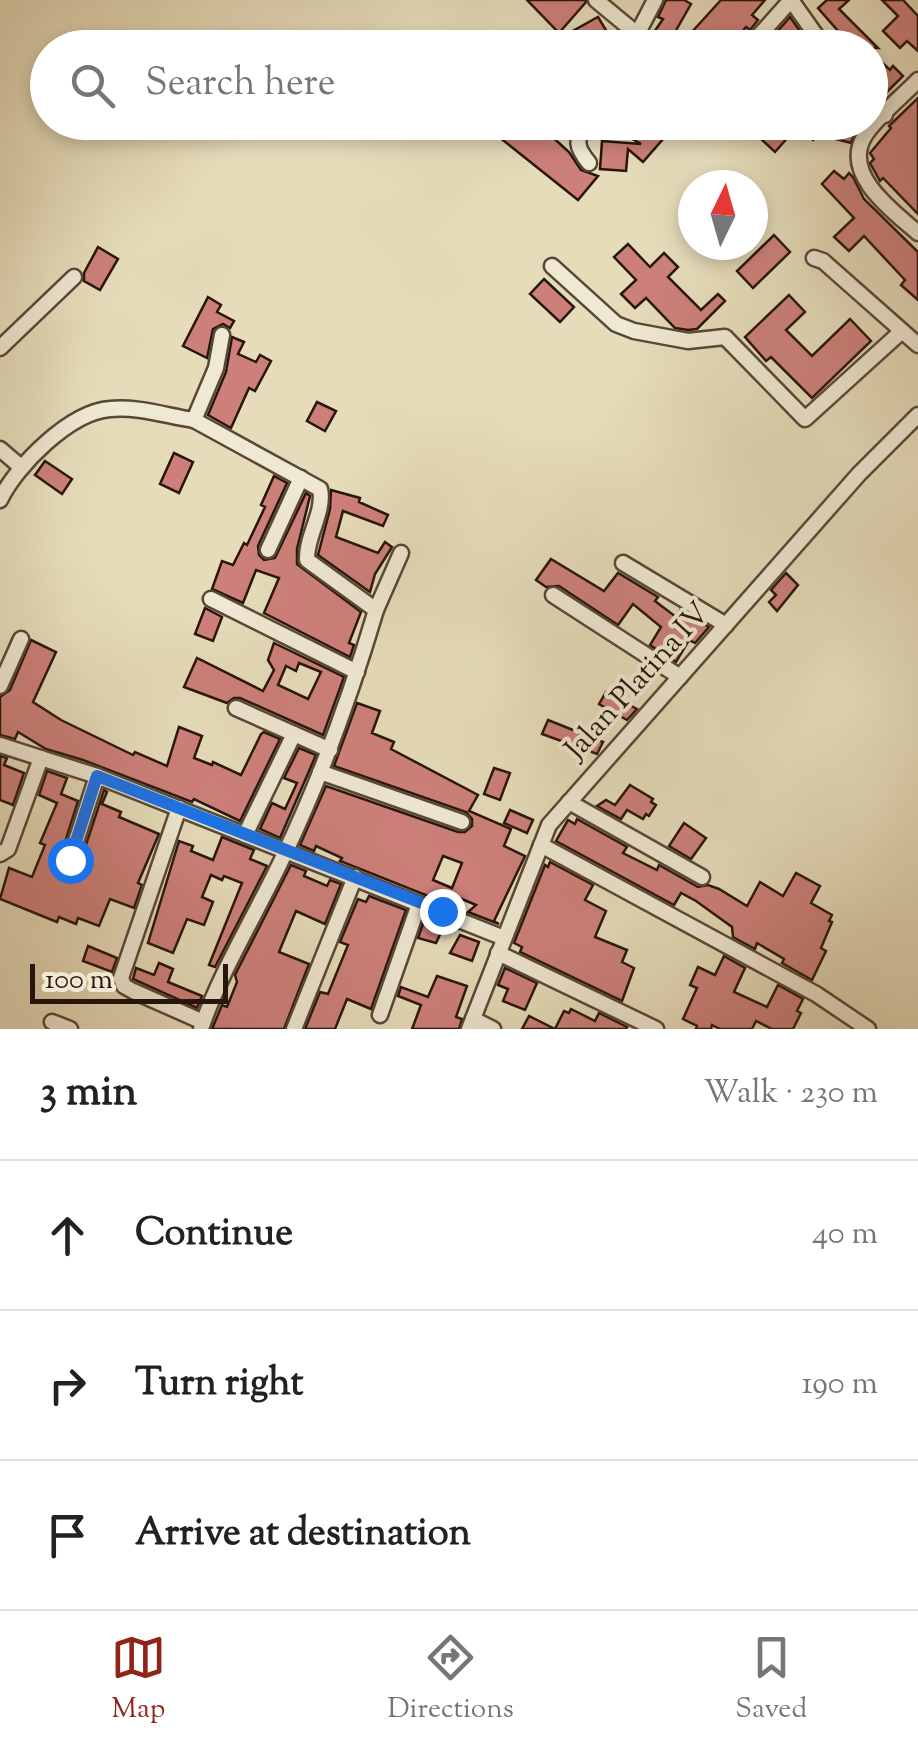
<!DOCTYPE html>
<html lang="en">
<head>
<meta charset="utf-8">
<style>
	body { margin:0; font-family:"Sorts Mill Goudy",serif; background:#f2f2f2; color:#222 }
	.compass { position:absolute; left:678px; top:170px; width:90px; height:90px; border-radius:50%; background:#fff; box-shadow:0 5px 15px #0003; rotate:5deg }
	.scale { position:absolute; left:30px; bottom:25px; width:198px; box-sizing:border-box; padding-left:10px; border:5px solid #28150b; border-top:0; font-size:28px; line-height:35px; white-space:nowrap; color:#28150b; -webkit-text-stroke:8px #efe8d2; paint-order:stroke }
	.stop { position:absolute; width:30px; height:30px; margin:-22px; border:8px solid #1a73e8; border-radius:50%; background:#fff }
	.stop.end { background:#1a73e8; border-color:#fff; box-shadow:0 2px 10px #0008 }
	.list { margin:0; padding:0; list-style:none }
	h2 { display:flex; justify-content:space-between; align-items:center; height:130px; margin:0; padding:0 40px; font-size:42px }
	h2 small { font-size:32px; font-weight:400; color:#767676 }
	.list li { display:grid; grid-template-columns:65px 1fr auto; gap:30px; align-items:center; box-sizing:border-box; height:150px; padding:0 40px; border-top:2px solid #e0e0e0 }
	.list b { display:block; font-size:38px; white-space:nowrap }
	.list em { font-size:32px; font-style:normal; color:#767676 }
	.icon { flex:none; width:55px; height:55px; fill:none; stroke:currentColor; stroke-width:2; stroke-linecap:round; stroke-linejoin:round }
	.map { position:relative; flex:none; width:918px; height:1029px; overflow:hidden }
	.search { position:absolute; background:#fff; box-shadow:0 5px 15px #0003; left:30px; right:30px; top:30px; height:110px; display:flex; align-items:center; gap:25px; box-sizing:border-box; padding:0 35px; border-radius:55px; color:#767676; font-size:38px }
	.sheet { height:580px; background:#fff }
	nav { display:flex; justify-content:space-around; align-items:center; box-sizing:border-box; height:140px; border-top:2px solid #e0e0e0; background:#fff; font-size:28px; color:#767676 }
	nav a { display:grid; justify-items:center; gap:5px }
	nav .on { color:#8f2418 }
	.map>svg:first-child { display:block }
</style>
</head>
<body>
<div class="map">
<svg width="918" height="1029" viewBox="0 0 918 1029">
	<rect width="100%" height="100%" fill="#e6dcba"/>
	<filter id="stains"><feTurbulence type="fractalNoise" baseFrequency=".002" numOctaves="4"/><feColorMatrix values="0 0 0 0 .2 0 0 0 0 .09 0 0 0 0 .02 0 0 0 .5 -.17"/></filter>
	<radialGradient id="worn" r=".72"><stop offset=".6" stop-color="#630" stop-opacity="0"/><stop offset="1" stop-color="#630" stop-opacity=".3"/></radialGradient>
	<!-- building -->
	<g fill="#cd807a" stroke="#28150b" stroke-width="2.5" fill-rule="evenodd">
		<path d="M527 0H586V2L559 33Z"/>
		<path d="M666 0H684L691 4 666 48H643L663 19 658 17Z"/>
		<path d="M721 0H765L752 15 758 20 750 30 746 27 729 48H707L690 34Z"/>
		<path d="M827 0H849L839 9 878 48H853L818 8Z"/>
		<path d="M882 0H903L918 16V51L907 41 900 48 883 31 898 16Z"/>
		<path d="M598 17 612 40 599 48H580L571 32Z"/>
		<path d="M790 17 812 48H763Z"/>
		<path d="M870 51 890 70 893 66 903 76 883 96 870 83Z"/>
		<path d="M918 98V214L883 178 880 181 870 163 874 159 870 153 891 128 889 126Z"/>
		<path d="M503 122H536L569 152 581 170 598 176 578 200 494 133Z"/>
		<path d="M603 122H669L670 131 643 162 628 149 626 171 600 169 602 141 641 144Z"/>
		<path d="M774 122H829L813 140 798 126 775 152 760 138Z"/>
		<path d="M840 122H860L851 143 836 139Z"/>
		<path d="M834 171 844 179 849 173 853 177 864 199 918 252V300L901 285 905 280 864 236 849 251 834 237 854 218 822 184Z"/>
		<path d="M774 235 790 252 753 288 737 271Z"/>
		<path d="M628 244 650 267 664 253 678 267 668 277 701 310 718 294 725 301 697 329 688 330 675 328 646 298 635 308 621 294 636 280 614 257Z"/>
		<path d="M98 247 118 259 100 290 84 281V273Z"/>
		<path d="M544 279 574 307 560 322 530 294Z"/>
		<path d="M789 295 805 312 786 330 812 356 850 319 871 341 812 398 771 357 766 361 745 337Z"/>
		<path d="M208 297 221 305 217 312 234 321 230 328 223 324 213 329 207 358 183 346Z"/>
		<path d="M232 337 244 342 238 354 256 362 260 355 271 361 255 391 249 388 231 428 208 415 226 372Z"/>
		<path d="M317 402 336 411 325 431 307 421Z"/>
		<path d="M174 453 193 462 179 493 160 484Z"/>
		<path d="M45 461 72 479 62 494 35 475Z"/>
		<path d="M274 476 287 483 258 546 259 555 264 560 275 558 306 493 310 496 297 549V564L361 612 349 643 354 645 350 657 264 613 279 578 256 570 243 603 212 589 222 561 233 565 244 543 247 545 265 507 261 505Z"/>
		<path d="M331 490 360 498 359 502 388 515 383 526 343 511 336 537 378 553 385 542 392 547 375 574 370 592 318 555 330 509Z"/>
		<path d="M551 559 604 591 618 573 658 597 655 601 676 617 680 610 709 627 695 643 689 640 676 662 650 645 661 627 633 604 618 625 559 586 546 587 536 580Z"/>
		<path d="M786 573 798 585 777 611 769 602 776 595 771 590Z"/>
		<path d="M205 608 222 617 213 641 195 634Z"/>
		<path d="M31 640 56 652 33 702 61 720 133 755 135 752 167 766 179 727 202 736 194 758 212 765 213 762 241 775 261 734 264 732 280 739 240 821 194 799 192 802 83 760 46 749 18 732 15 739 0 735V697L10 690Z"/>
		<path d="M274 643 344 677 323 735 240 698H234L227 703 184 687 197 658 263 691 274 670 268 660ZM299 663 321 672 308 699 278 685 286 666 296 671Z"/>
		<path d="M606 692 637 709 627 720 599 704Z"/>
		<path d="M357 703 380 711 372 733 394 742 391 749 478 795 469 811 511 829 504 846 525 856 494 921 499 924 468 912 476 905 457 897 453 906 340 861 342 858 316 846 314 851 300 845 326 786 458 832H465L472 826V819L466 812 334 766ZM443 856 462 863 452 888 433 880Z"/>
		<path d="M548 720 603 742 597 754 542 734Z"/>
		<path d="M299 748 316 755 280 838 260 829 272 803 285 809 297 783 284 778Z"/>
		<path d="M0 756 7 758 4 765 24 773 13 805 0 800Z"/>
		<path d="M494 768 510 773 500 800 484 794Z"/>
		<path d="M47 771 67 778 61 794 78 801 60 858 66 870H73L80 863 104 790 107 792 102 804 121 812 119 817 159 834 138 883 142 885 134 908 110 899 99 926 78 918 76 924 59 917 57 922 0 899 9 868 32 877 45 845 40 843 57 803 39 795Z"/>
		<path d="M630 785 653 799 651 802 656 805 649 816 646 814 643 819 627 810 621 819 597 806 606 800 615 805Z"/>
		<path d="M510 810 533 820 527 833 504 823Z"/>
		<path d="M577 819 627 847 623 853 657 870 659 865 698 887 708 885 719 889 747 906 760 882 783 896 796 873 820 886 811 903 832 915 829 921 832 922 821 948 826 951 812 980 782 963 784 959 757 943 755 949 733 937 732 927 696 901 681 893 674 905 556 841 568 820 575 824Z"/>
		<path d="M684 823 706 838 691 859 669 846Z"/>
		<path d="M222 837 254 850 250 859 267 866 215 967 209 965 242 883 224 876 222 880 211 875 202 897 213 902 204 925 187 919 173 953 148 943 179 841 193 846 191 851 213 860Z"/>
		<path d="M550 862 593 885 585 900 606 911 595 937 627 950 622 962 634 968 622 1001 520 952 522 947 514 943 545 865 548 867Z"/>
		<path d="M291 865 306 871 304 876 327 886 330 880 341 884 325 924 296 911 279 952 309 964 284 1029H212L222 1005 227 1007 237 982 235 975Z"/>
		<path d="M369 896 406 910 371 1009 347 999 335 1029H305L320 992 328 994 348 945 340 942 358 899 366 902Z"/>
		<path d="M425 918 444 926 436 943 418 938Z"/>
		<path d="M460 935 479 942 472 961 450 953Z"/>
		<path d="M88 946 117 958 112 972 83 961Z"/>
		<path d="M724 956 745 968 734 992 767 1007 778 985 803 999 797 1011 801 1013 793 1029H772L756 1021 752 1029H720L712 1025 711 1029H696L697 1026 683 1019 697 988 690 985 698 967 715 975Z"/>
		<path d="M159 963 173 969 168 982 202 996 197 1008 133 979 136 968 154 975Z"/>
		<path d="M505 968 537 983 525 1010 503 1001 508 989 498 985Z"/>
		<path d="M437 976 467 986 456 1017 462 1019 459 1029H412L421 1005 398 996 401 987 428 997Z"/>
		<path d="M571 1009 595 1021 599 1013 627 1027 626 1029H522L529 1016 555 1029 564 1011 569 1013Z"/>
	</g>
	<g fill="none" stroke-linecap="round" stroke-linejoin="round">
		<defs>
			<g id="minor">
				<path d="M596 0 637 34"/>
				<path d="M630 48 655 0"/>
				<path d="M748 48 791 0 825 48"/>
				<path d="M918 80C903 96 874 119 864 137 842 175 894 212 918 233"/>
				<path d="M870 99 885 115"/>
				<path d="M588 122C574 140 576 147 589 163"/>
				<path d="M679 126 682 122"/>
				<path d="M814 258 823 261 918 345"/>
				<path d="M552 266 616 324 634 331 688 341 725 337 805 419 902 331"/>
				<path d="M0 348 74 277"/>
				<path d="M194 420 320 489C325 512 306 536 307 560L376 610C351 694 322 776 284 855 258 911 220 972 201 1029"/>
				<path d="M0 449 21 467"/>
				<path d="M0 500C16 466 70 412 110 409 137 406 167 416 194 420L216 368 222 335"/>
				<path d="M268 550 301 478"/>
				<path d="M623 563 726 625"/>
				<path d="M553 595 680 677"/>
				<path d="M211 599 357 672"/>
				<path d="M376 610 401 553"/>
				<path d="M0 686 21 639"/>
				<path d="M236 708 330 750"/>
				<path d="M0 745 97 776 504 938"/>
				<path d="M320 772 462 822"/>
				<path d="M569 802 702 877"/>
				<path d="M179 808 121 978 124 986 133 991 203 1022"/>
				<path d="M245 835 294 734"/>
				<path d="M541 845 816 994 868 1029"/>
				<path d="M0 854 8 849 41 758"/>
				<path d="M70 860 97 776"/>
				<path d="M498 953 656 1029"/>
				<path d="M380 1015 419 904"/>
				<path d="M473 1019 493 1029"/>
				<path d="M52 1022 70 1029"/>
				<path d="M294 1029 355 877"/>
				<path d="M469 1029 549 825 859 474 918 415"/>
			</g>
		</defs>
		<!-- minor casing -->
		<use href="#minor" stroke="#584737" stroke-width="19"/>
		<!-- minor -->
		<use href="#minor" stroke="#efe8d2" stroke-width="14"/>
	</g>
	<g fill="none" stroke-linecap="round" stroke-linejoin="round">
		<!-- route -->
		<path stroke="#1a73e8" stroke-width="12" d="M70 860 97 776 442 911"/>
	</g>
	<g text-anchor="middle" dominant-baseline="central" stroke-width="8" stroke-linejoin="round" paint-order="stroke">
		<!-- street labels -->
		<g font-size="30" fill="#28150b" stroke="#efe8d2">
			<text transform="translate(638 682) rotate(-48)">Jalan Platina IV</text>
		</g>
	</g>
	<rect width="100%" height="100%" filter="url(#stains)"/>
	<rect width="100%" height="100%" fill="url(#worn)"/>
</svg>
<svg class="compass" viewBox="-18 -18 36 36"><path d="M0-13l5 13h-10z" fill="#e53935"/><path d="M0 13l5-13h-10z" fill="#767676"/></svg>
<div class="scale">100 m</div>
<div class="stop" style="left:70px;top:860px"></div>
<div class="stop end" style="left:442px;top:911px"></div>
<div class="search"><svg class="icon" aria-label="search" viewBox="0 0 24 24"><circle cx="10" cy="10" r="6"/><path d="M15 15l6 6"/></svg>Search here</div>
</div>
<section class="sheet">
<h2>3 min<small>Walk · 230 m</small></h2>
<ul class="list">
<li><svg class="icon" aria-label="ahead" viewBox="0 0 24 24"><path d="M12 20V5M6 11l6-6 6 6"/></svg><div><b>Continue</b></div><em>40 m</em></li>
<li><svg class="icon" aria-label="right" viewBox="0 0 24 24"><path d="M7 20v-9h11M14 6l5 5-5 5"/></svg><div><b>Turn right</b></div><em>190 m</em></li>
<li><svg class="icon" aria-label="arrive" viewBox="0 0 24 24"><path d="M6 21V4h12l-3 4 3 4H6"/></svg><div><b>Arrive at destination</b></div></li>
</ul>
</section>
<nav>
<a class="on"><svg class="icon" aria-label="map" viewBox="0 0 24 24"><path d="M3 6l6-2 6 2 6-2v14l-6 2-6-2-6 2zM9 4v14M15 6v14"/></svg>Map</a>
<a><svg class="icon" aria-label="directions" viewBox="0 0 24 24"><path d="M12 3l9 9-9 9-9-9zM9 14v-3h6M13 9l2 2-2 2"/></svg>Directions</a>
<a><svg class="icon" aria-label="saved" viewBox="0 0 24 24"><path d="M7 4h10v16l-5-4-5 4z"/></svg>Saved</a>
</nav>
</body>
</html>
